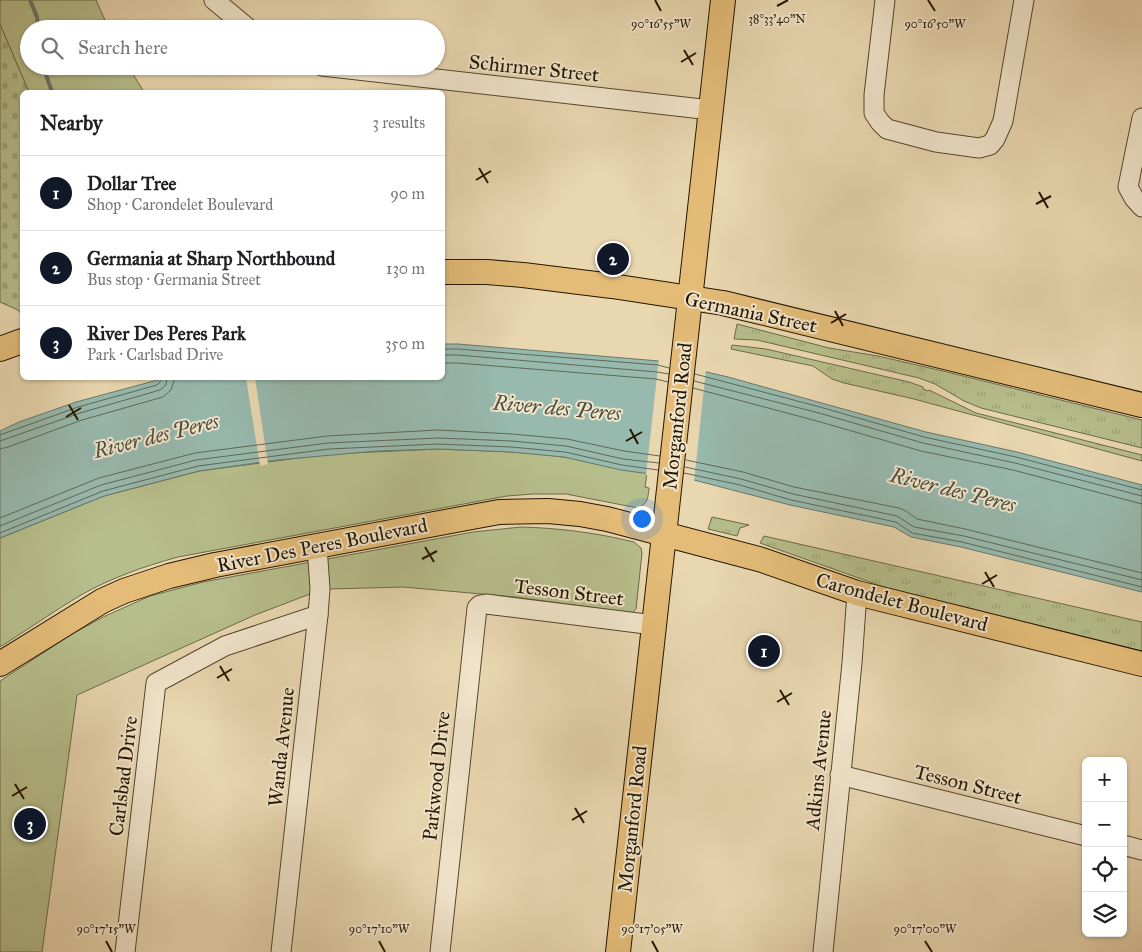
<!DOCTYPE html>
<html lang="en">
<head>
<meta charset="utf-8">
<style>
	body { margin:0; font-family:"IM FELL Great Primer",serif; background:#f2f2f2; color:#202124 }
	.controls { position:absolute; right:15px; bottom:15px; display:grid; overflow:hidden; border-radius:8px; box-shadow:0 1px 4px #0004 }
	.controls button { width:45px; height:45px; display:grid; place-items:center; padding:0; border:0; border-bottom:1px solid #e0e0e0; background:#fff; color:#202124; font:25px sans-serif }
	.you { position:absolute; left:641px; top:518px; width:18px; height:18px; margin:-12px; border:4px solid #fff; border-radius:50%; background:#1a73e8; box-shadow:0 0 0 8px #1a73e833 }
	.badge { display:grid; place-items:center; width:32px; height:32px; border-radius:50%; background:#111827; color:#fff; font-size:16px; font-weight:700 }
	.pin { position:absolute; translate:-50% -50%; border:2px solid #fff; box-shadow:0 1px 5px #0006 }
	.list { margin:0; padding:0; list-style:none }
	h2 { display:flex; justify-content:space-between; align-items:center; height:65px; margin:0; padding:0 20px; font-size:21px }
	h2 small { font-size:16px; font-weight:400; color:#757577 }
	.list li { display:grid; grid-template-columns:32px 1fr auto; gap:15px; align-items:center; box-sizing:border-box; height:75px; padding:0 20px; border-top:1px solid #e0e0e0 }
	.list b { display:block; font-size:19px; white-space:nowrap }
	.list p { margin:0; font-size:16px; white-space:nowrap; color:#757577 }
	.list em { font-size:16px; font-style:normal; color:#757577 }
	.icon { flex:none; width:28px; height:28px; fill:none; stroke:currentColor; stroke-width:2; stroke-linecap:round; stroke-linejoin:round }
	.map { position:relative; flex:none; width:1142px; height:952px; overflow:hidden }
	.search { position:absolute; background:#fff; box-shadow:0 1px 4px #0004; left:20px; top:20px; width:425px; height:55px; display:flex; align-items:center; gap:12px; box-sizing:border-box; padding:0 18px; border-radius:28px; color:#757577; font-size:19px }
	.panel { position:absolute; background:#fff; box-shadow:0 1px 4px #0004; left:20px; top:90px; width:425px; height:290px; border-radius:8px }
	.map>svg:first-child { display:block }
</style>
</head>
<body>
<div class="map">
<svg width="1142" height="952" viewBox="0 0 1142 952">
	<defs>
		<pattern id="grass-tufts" width="24" height="20" patternUnits="userSpaceOnUse" patternTransform="scale(1.25)"><rect width="24" height="20" fill="#b6be8b"/><path d="M3 7l-1-3M5 7V3M7 7l1-3M15 17l-1-3M17 17v-4M19 17l1-3" fill="none" stroke="#9ca376"/></pattern>
		<pattern id="cemetery-stones" width="16" height="16" patternUnits="userSpaceOnUse" patternTransform="scale(1.25)"><rect width="16" height="16" fill="#b6be8b"/><path d="M2 7V4a2 2 0 0 1 4 0v3zM10 15v-3a2 2 0 0 1 4 0v3z" fill="#9ca376"/></pattern>
	</defs>
	<rect width="100%" height="100%" fill="#e9d7b0"/>
	<filter id="stains"><feTurbulence type="fractalNoise" baseFrequency=".004" numOctaves="4"/><feColorMatrix values="0 0 0 0 .2 0 0 0 0 .09 0 0 0 0 .02 0 0 0 .5 -.17"/></filter>
	<radialGradient id="worn" r=".72"><stop offset=".6" stop-color="#630" stop-opacity="0"/><stop offset="1" stop-color="#630" stop-opacity=".3"/></radialGradient>
	<!-- grass -->
	<g fill="url(#grass-tufts)" stroke="#6d6a46">
		<path d="M737 324 829 348 878 356 947 372 1142 420V448L981 408 964 401 935 384 919 378 757 340 734 339Z"/>
		<path d="M732 345 766 349 909 382 923 387V389L928 391 929 390 976 413 1142 455V461L914 399 844 383 832 379 813 366 731 349Z"/>
		<path d="M712 517 749 525 740 528 737 536 708 529Z"/>
		<path d="M764 536 1142 622V651L884 587 760 543Z"/>
	</g>
	<!-- cemetery -->
	<path fill="url(#cemetery-stones)" stroke="#6d6a46" d="M0 24 29 92H22V315L18 310 0 302Z"/>
	<!-- green -->
	<g fill="#b6be8b" stroke="#6d6a46">
		<path d="M0 0H96L109 29H29V66H128L144 92H29L0 24Z"/>
		<path d="M439 449C480 451 522 451 563 457 591 461 618 470 647 473L645 487 649 488C648 497 648 504 638 508L566 494H533L507 496 178 557C145 566 111 578 81 595 54 611 27 630 0 647V538L104 496 199 471 329 454Z"/>
		<path d="M521 527C560 528 597 533 634 542L641 548 642 553 636 609 632 613 515 597 403 587 329 589 310 594 255 615 77 695 42 952H0V681L72 634 103 617 150 596 203 582 473 532Z"/>
	</g>
	<!-- water -->
	<path fill="#97b9ae" stroke="#697869" d="M443 344H458L659 361 728 377 926 432 1017 452 1142 485V592L961 547 911 537 894 527 790 505 694 480 621 470 564 457 511 452 439 449 377 451 277 460 199 471 104 496 0 538V431L19 422 76 402 165 378H442Z"/>
	<!-- pier -->
	<g fill="#e9d7b0">
		<path d="M659 358 706 369 694 482 646 475Z"/>
		<path d="M246 378H255L268 464 260 466Z"/>
	</g>
	<g fill="none" stroke-linecap="round" stroke-linejoin="round">
		<!-- shore -->
		<g stroke="#5e6858" stroke-width="1">
			<path d="M442 349H458L658 365 669 368"/>
			<path d="M442 355H458L657 372 669 374"/>
			<path d="M442 363H458L656 379 668 382"/>
			<path d="M695 374 820 407 924 437 1016 457 1142 490"/>
			<path d="M694 381 819 413 923 443 1015 463 1142 496"/>
			<path d="M693 388 817 421 921 451 1013 470 1142 504"/>
			<path d="M0 435 78 407 157 385 160 382 161 378"/>
			<path d="M0 441 80 413 160 390 166 385 167 378"/>
			<path d="M0 449 8 447 82 420 163 397 171 390 175 378"/>
			<path d="M686 460 743 472 794 487 899 508 906 511 917 519 965 529 1142 573"/>
			<path d="M685 467 741 479 793 494 897 516 914 527 964 536 1142 580"/>
			<path d="M684 473 740 485 791 500 896 522 912 533 962 542 1142 587"/>
			<path d="M0 518 99 478 195 453 327 436 438 430 512 434 567 439 624 451 660 456"/>
			<path d="M0 526 101 485 196 460 328 443 438 438 512 441 566 446 623 459 659 463"/>
			<path d="M0 533 103 491 198 466 329 449 438 444 511 447 565 452 622 465 658 470"/>
		</g>
		<!-- stream -->
		<g stroke="#697869" stroke-width="4">
			<path d="M30 0 37 17 38 29"/>
			<path d="M43 66 52 92"/>
		</g>
		<defs>
			<g id="minor">
				<path d="M214 0 249 29"/>
				<path d="M885 0 874 95V113L880 122 887 129 936 142 979 148 990 145 995 139 1003 121 1024 0"/>
				<path d="M322 66 711 110"/>
				<path d="M1142 118 1128 187 1134 198 1142 207"/>
				<path d="M840 775 1086 836"/>
				<path d="M1123 845 1142 850"/>
				<path d="M125 952 156 683 225 646 318 615"/>
				<path d="M281 952 318 615 320 589 317 546"/>
				<path d="M440 952 477 608 480 605 486 604 654 625"/>
				<path d="M823 952 852 663 857 593"/>
			</g>
			<g id="major">
				<path d="M442 272H487L523 275 612 286 723 303 1142 405"/>
				<path d="M0 349 22 341"/>
				<path d="M0 664 102 601 124 591 169 576 215 565 472 517 499 512 548 511 580 514 607 519 762 560 857 593 1142 664"/>
				<path d="M618 952 723 0"/>
			</g>
		</defs>
		<!-- minor casing -->
		<use href="#minor" stroke="#55462d" stroke-width="21"/>
		<!-- major casing -->
		<use href="#major" stroke="#241601" stroke-width="26"/>
		<!-- minor -->
		<use href="#minor" stroke="#f1e5cc" stroke-width="19"/>
		<!-- major -->
		<use href="#major" stroke="#e4bc78" stroke-width="24"/>
	</g>
	<!-- ticks -->
	<path fill="none" stroke="#241601" stroke-width="2" d="M655 0 661 11M928 0 935 11M777 6 788 0M684 50 693 65M681 62 696 53M479 168 488 183M476 180 491 171M1039 192 1048 208M1036 204 1051 196M835 311 843 326M831 323 846 314M69 405 78 420M66 417 81 408M630 429 638 444M626 441 642 432M425 547 434 562M422 559 437 551M985 572 994 587M982 584 997 575M220 666 229 681M217 678 232 669M780 690 789 705M777 702 792 693M15 784 24 799M12 796 27 787M575 808 584 823M572 820 587 811M106 941 112 952M379 941 385 952M652 941 658 952M925 941 932 952"/>
	<g text-anchor="middle" dominant-baseline="central" stroke-width="4" stroke-linejoin="round" paint-order="stroke">
		<!-- street labels -->
		<g font-size="20" fill="#241601" stroke="#f1e5cc">
			<text transform="translate(534 68) rotate(6)">Schirmer Street</text>
			<text transform="translate(751 312) rotate(12)">Germania Street</text>
			<text transform="translate(677 416) rotate(-84)">Morganford Road</text>
			<text transform="translate(322 545) rotate(-11)">River Des Peres Boulevard</text>
			<text transform="translate(569 592) rotate(7)">Tesson Street</text>
			<text transform="translate(902 602) rotate(15)">Carondelet Boulevard</text>
			<text transform="translate(281 747) rotate(-84)">Wanda Avenue</text>
			<text transform="translate(818 770) rotate(-84)">Adkins Avenue</text>
			<text transform="translate(123 776) rotate(-83)">Carlsbad Drive</text>
			<text transform="translate(436 776) rotate(-84)">Parkwood Drive</text>
			<text transform="translate(968 784) rotate(14)">Tesson Street</text>
			<text transform="translate(632 819) rotate(-84)">Morganford Road</text>
		</g>
		<!-- water labels -->
		<g font-size="21" font-style="italic" fill="#4c4f3e" stroke="#f1e5cc">
			<text transform="translate(557 408) rotate(5)">River des Peres</text>
			<text transform="translate(156 436) rotate(-14)">River des Peres</text>
			<text transform="translate(953 490) rotate(14)">River des Peres</text>
		</g>
	</g>
	<g font-size="12" text-anchor="middle" fill="#241601" stroke="#f1e5cc" stroke-width="4" stroke-linejoin="round" paint-order="stroke">
		<text x="777" y="23">38°33'40"N</text>
		<text x="935" y="28">90°16'50"W</text>
		<text x="661" y="28">90°16'55"W</text>
		<text x="106" y="933">90°17'15"W</text>
		<text x="379" y="933">90°17'10"W</text>
		<text x="652" y="933">90°17'05"W</text>
		<text x="925" y="933">90°17'00"W</text>
	</g>
	<rect width="100%" height="100%" filter="url(#stains)"/>
	<rect width="100%" height="100%" fill="url(#worn)"/>
</svg>
<div class="controls">
<button>+</button>
<button>−</button>
<button><svg class="icon" aria-label="locate" viewBox="0 0 24 24"><circle cx="12" cy="12" r="6"/><path d="M12 2v4M12 18v4M2 12h4M18 12h4"/></svg></button>
<button><svg class="icon" aria-label="layers" viewBox="0 0 24 24"><path d="M12 4l9 5-9 5-9-5zM3 14l9 5 9-5"/></svg></button>
</div>
<div class="you"></div>
<div class="pin badge" style="left:764px;top:651px">1</div>
<div class="pin badge" style="left:613px;top:259px">2</div>
<div class="pin badge" style="left:30px;top:824px">3</div>
<div class="search"><svg class="icon" aria-label="search" viewBox="0 0 24 24"><circle cx="10" cy="10" r="6"/><path d="M15 15l6 6"/></svg>Search here</div>
<section class="panel">
<h2>Nearby<small>3 results</small></h2>
<ul class="list">
<li><span class="badge">1</span><div><b>Dollar Tree</b><p>Shop · Carondelet Boulevard</p></div><em>90 m</em></li>
<li><span class="badge">2</span><div><b>Germania at Sharp Northbound</b><p>Bus stop · Germania Street</p></div><em>130 m</em></li>
<li><span class="badge">3</span><div><b>River Des Peres Park</b><p>Park · Carlsbad Drive</p></div><em>350 m</em></li>
</ul>
</section>
</div>
</body>
</html>
